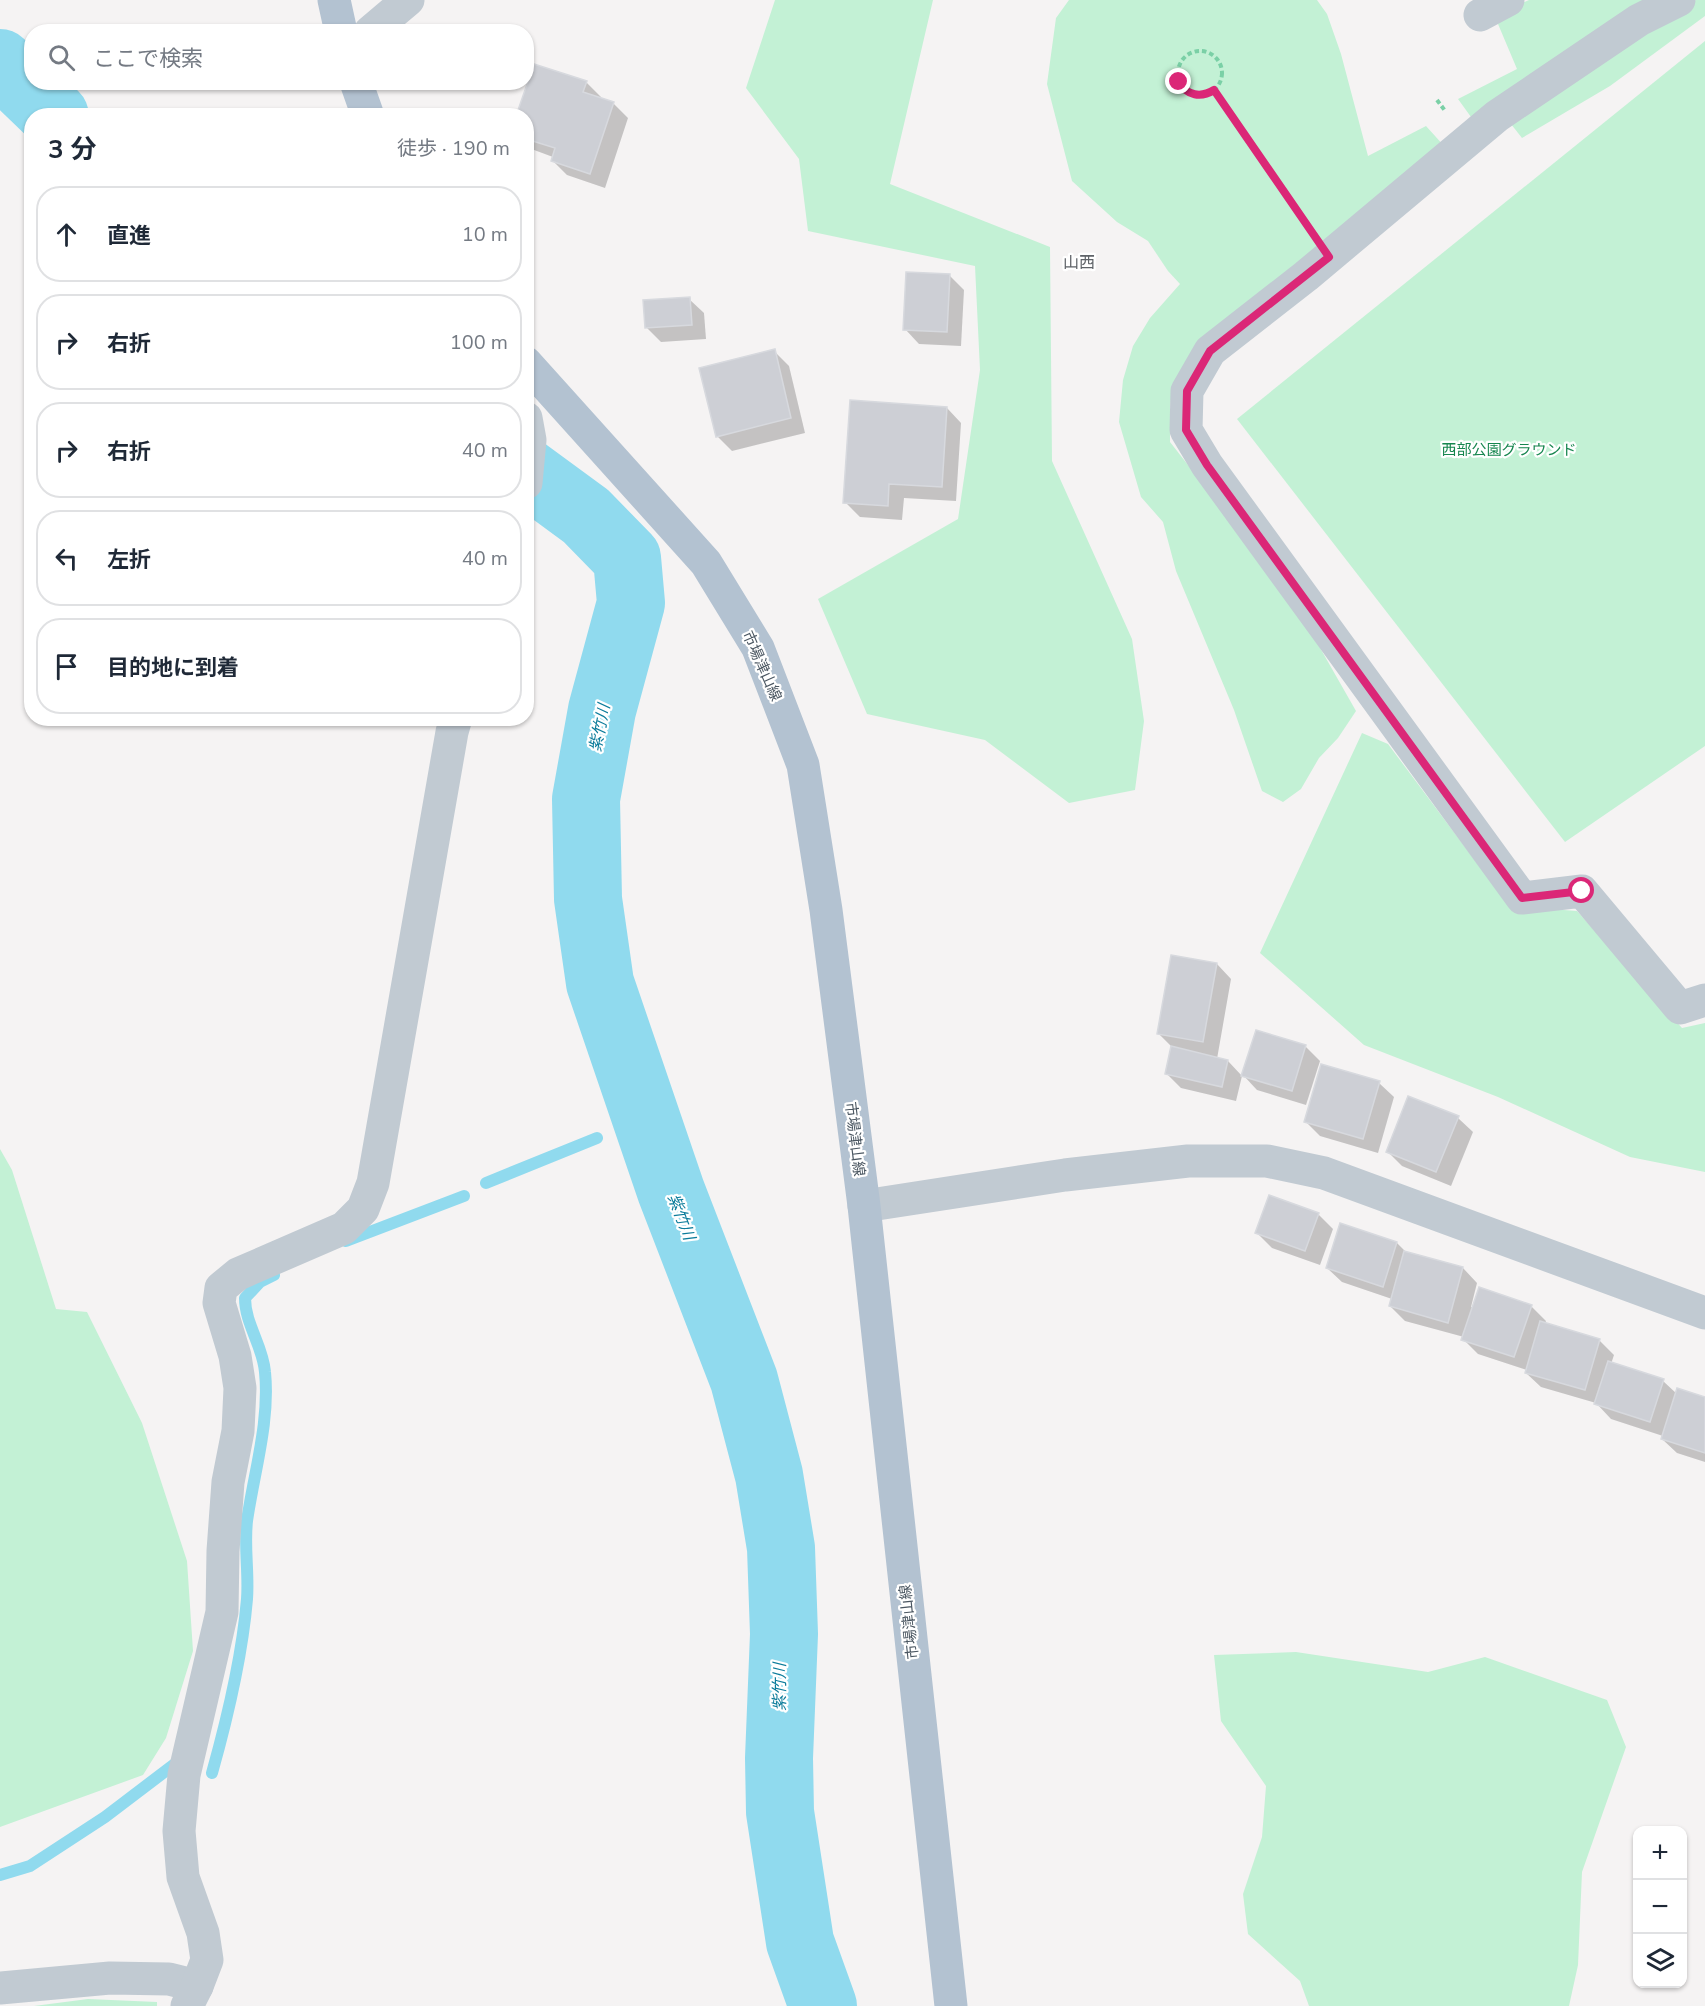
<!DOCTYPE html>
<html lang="ja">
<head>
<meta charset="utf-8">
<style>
	body { margin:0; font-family:"Nunito Sans","Noto Sans JP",sans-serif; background:#f6f6f7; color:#1f2937 }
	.controls { position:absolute; right:18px; bottom:18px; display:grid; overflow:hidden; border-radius:12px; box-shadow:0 2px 4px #0004 }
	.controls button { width:54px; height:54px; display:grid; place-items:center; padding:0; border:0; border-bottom:2px solid #e0e1e3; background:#fff; color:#1f2937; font:30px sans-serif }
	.stop { position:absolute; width:18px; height:18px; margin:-14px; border:4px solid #db2777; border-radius:50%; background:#fff }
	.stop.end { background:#db2777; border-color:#fff; box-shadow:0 2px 6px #0008 }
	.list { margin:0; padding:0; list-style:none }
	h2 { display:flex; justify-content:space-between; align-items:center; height:78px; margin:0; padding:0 24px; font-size:26px }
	h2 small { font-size:20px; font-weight:400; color:#747a83 }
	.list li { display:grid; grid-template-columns:39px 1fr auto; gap:18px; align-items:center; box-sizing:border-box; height:96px; margin:0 12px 12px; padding:0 12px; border:2px solid #e0e1e3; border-radius:24px }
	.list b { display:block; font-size:22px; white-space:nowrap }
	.list em { font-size:20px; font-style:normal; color:#747a83 }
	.icon { flex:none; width:33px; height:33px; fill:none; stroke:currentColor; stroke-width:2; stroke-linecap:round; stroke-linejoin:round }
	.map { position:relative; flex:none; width:1705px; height:2006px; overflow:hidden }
	.search { position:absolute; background:#fff; box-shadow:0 2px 4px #0004; left:24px; top:24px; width:510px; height:66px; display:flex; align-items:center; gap:15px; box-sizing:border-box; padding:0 21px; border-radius:24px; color:#747a83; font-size:22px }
	.panel { position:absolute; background:#fff; box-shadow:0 2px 4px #0004; left:24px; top:108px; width:510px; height:618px; border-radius:24px }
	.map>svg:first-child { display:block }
</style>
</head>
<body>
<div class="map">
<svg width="1705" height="2006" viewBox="0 0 1705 2006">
	<rect width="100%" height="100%" fill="#f5f3f3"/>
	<!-- green -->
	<g fill="#c3f1d5">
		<path d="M775 0H933L890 184 1050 247 1052 461 1132 639 1144 721 1135 790 1069 803 985 740 867 714 818 599 958 519 980 370 975 266 808 231 799 159 746 88Z"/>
		<path d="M1069 0H1317L1327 14 1341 54 1368 156 1426 126 1445 147 1173 383 1170 407V442L1253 548 1299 611 1356 711 1338 738 1319 758 1301 789 1283 802 1262 791 1234 710 1176 571 1163 522 1141 497 1119 422 1123 380 1133 346 1150 318 1180 284 1168 271 1148 241 1117 222 1072 181 1047 84 1056 18Z"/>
		<path d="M1529 0H1653L1471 117 1458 99 1517 69 1498 24 1509 9Z"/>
		<path d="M1696 0H1705V16L1610 86 1522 138 1507 119 1655 21Z"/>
		<path d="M1705 41V746L1565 842 1237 419Z"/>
		<path d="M1362 733 1388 744 1509 906 1577 911 1682 1028 1705 1023V1172L1630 1157 1498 1097 1364 1045 1260 953Z"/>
		<path d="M0 1149 12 1170 56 1309 87 1312 142 1423 187 1561 193 1651 166 1738 143 1775 0 1827Z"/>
		<path d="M1296 1652 1428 1672 1485 1657 1607 1700 1626 1747 1582 1872 1578 1965 1569 2006H1309L1300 1981 1248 1934 1243 1894 1262 1837 1266 1786 1221 1721 1214 1655Z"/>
		<path d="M88 1999 157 2002V2006H34Z"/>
	</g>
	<!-- shadow -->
	<g fill="#0003">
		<path d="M535 66 587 83 601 97V99L613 103 628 118 605 188 567 175 552 160 553 157 526 147V116Z"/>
		<path d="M949 275 964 290 961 346 919 344 905 329Z"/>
		<path d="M689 299 704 313 706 339 661 342 646 327Z"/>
		<path d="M774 351 789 366 805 433 732 451 717 436Z"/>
		<path d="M947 408 961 423 956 501 904 498 902 520 860 517 845 502Z"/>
		<path d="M1217 964 1231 979 1217 1059 1228 1061 1242 1076 1236 1101 1181 1088 1166 1073 1173 1048 1159 1034Z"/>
		<path d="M1305 1046 1320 1061 1306 1105 1257 1090 1243 1075Z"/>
		<path d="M1379 1083 1394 1097 1378 1153 1320 1136 1305 1121Z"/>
		<path d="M1409 1098 1458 1118 1473 1132 1451 1186 1402 1166 1387 1151Z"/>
		<path d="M1318 1214 1333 1229 1320 1265 1272 1248 1257 1233Z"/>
		<path d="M1397 1243 1407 1253 1463 1268 1477 1283 1471 1307 1531 1306 1546 1321 1545 1324 1599 1340 1614 1355 1611 1364 1663 1381 1677 1394 1705 1399V1462L1677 1453 1662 1439 1663 1436 1611 1419 1596 1403 1541 1387 1526 1373 1527 1370 1478 1354 1463 1339 1464 1337 1405 1321 1390 1306 1392 1299 1342 1282 1327 1268Z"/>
	</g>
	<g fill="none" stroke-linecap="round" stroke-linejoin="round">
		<!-- stream -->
		<g stroke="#90daee" stroke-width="12">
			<path d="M486 1183 597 1138"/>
			<path d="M346 1241 464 1196"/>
			<path d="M212 1773C228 1716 242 1658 247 1599 249 1573 244 1547 247 1521 254 1472 270 1422 265 1372 263 1346 245 1324 245 1298L260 1282 274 1275"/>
			<path d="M0 1875 30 1866 105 1817 180 1760"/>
		</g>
		<!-- river -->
		<g stroke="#90daee" stroke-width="68">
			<path d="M0 63 55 116"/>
			<path d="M526 472 586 516 627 558 631 603 602 710 586 799 588 899 600 983 671 1191 744 1380 769 1475 781 1548 784 1634 779 1758 780 1812 800 1942 823 2006"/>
		</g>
	</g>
	<!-- building -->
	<g fill="#cdcfd5" stroke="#d7d9de" stroke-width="1.5">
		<path d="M534 64 587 81 583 92 614 102 590 174 551 161 555 148 526 139V116H516Z"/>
		<path d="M906 272 950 274 947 332 903 330Z"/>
		<path d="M690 297 692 325 645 328 643 300Z"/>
		<path d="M775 349 791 418 716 437 699 368Z"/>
		<path d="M850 400 947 407 942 487 889 484 888 506 843 503Z"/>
		<path d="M1171 955 1217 963 1203 1042 1157 1034Z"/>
		<path d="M1256 1030 1306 1045 1292 1091 1241 1076Z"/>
		<path d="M1171 1046 1228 1060 1222 1087 1165 1074Z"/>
		<path d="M1321 1064 1380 1081 1363 1139 1304 1122Z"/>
		<path d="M1408 1096 1459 1116 1436 1172 1386 1152Z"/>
		<path d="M1269 1195 1319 1213 1305 1251 1255 1233Z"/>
		<path d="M1340 1223 1397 1242 1383 1287 1326 1268Z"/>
		<path d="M1404 1251 1463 1267 1448 1323 1389 1306Z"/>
		<path d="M1479 1287 1532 1305 1514 1357 1461 1340Z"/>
		<path d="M1540 1321 1600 1339 1585 1390 1525 1373Z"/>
		<path d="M1608 1361 1664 1379 1650 1422 1594 1404Z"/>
		<path d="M1677 1388 1705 1397V1453L1661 1439Z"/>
	</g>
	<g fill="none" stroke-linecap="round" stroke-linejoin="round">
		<!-- path -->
		<g stroke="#7ad0a6" stroke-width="4" stroke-dasharray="4.5 3" stroke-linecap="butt">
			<circle cx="1200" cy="73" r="22"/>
			<path d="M1214 90 1309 228"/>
			<path d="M1437 100 1446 112"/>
		</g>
		<!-- minor -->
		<g stroke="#c1cad2" stroke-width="33">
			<path d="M1679 0 1639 20 1497 116 1306 276 1210 351 1187 391 1186 430 1207 465 1522 898 1582 891 1680 1008 1705 1000"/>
			<path d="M1480 15 1508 0"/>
			<path d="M370 32 408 0"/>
			<path d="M526 418 530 440 526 483"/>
			<path d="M864 1206 1065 1175 1188 1161H1267L1324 1173 1705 1313"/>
			<path d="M0 1988 110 1978 169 1979 197 1986"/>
			<path d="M187 2006 197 1986 207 1960 203 1933 183 1877 179 1831 184 1775 222 1612 223 1551 228 1482 238 1431 240 1388 235 1356 219 1303 221 1288 238 1274 344 1228 363 1209 373 1183 452 732 456 718"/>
		</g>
		<!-- major -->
		<g stroke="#b3c2d1" stroke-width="33">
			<path d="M334 0 341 32"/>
			<path d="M356 82 368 116"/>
			<path d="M526 363 706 563 758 648 803 765 826 910 864 1206 951 2006"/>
		</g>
	</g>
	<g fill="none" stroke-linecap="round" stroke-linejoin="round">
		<!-- route -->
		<path stroke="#db2777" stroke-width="8" d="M1179 82C1187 96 1201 98 1214 90L1329 257 1210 351 1187 391 1186 430 1207 465 1522 898 1582 891"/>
	</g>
	<g text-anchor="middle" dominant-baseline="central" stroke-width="4.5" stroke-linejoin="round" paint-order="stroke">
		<!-- park labels -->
		<g font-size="15" fill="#17864f" stroke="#fff">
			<text x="1509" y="450">西部公園グラウンド</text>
		</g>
		<!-- street labels -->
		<g font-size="15" fill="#4a5661" stroke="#fff">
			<text transform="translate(762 666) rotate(66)">市場津山線</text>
			<text transform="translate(855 1139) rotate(83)">市場津山線</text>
			<text transform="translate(909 1622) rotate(-96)">市場津山線</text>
		</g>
		<!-- neighbourhood labels -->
		<g font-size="16" fill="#5f6368" stroke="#fff">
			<text x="1079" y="263">山西</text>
		</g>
		<!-- water labels -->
		<g font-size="16" font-style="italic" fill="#0c7c9b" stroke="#fff">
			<text transform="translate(600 728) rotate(-79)">紫竹川</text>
			<text transform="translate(681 1217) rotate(69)">紫竹川</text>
			<text transform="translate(780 1687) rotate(-90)">紫竹川</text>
		</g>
	</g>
</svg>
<div class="controls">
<button>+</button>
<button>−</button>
<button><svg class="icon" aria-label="layers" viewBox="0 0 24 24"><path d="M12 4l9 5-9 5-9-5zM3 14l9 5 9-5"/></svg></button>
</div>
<div class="stop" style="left:1582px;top:891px"></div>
<div class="stop end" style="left:1179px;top:82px"></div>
<div class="search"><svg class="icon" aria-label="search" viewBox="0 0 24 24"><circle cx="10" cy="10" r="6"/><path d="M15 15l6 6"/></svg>ここで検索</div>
<section class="panel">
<h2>3 分<small>徒歩 · 190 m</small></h2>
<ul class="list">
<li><svg class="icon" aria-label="ahead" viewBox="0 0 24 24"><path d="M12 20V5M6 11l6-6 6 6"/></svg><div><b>直進</b></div><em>10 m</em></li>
<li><svg class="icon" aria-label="right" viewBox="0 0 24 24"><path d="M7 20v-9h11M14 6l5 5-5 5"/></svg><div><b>右折</b></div><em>100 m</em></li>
<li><svg class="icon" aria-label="right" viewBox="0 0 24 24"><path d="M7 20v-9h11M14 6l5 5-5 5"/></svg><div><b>右折</b></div><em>40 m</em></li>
<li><svg class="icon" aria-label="left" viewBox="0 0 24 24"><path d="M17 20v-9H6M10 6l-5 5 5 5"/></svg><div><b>左折</b></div><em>40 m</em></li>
<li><svg class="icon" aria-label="arrive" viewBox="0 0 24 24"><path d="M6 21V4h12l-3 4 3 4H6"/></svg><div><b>目的地に到着</b></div></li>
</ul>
</section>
</div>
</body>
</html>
